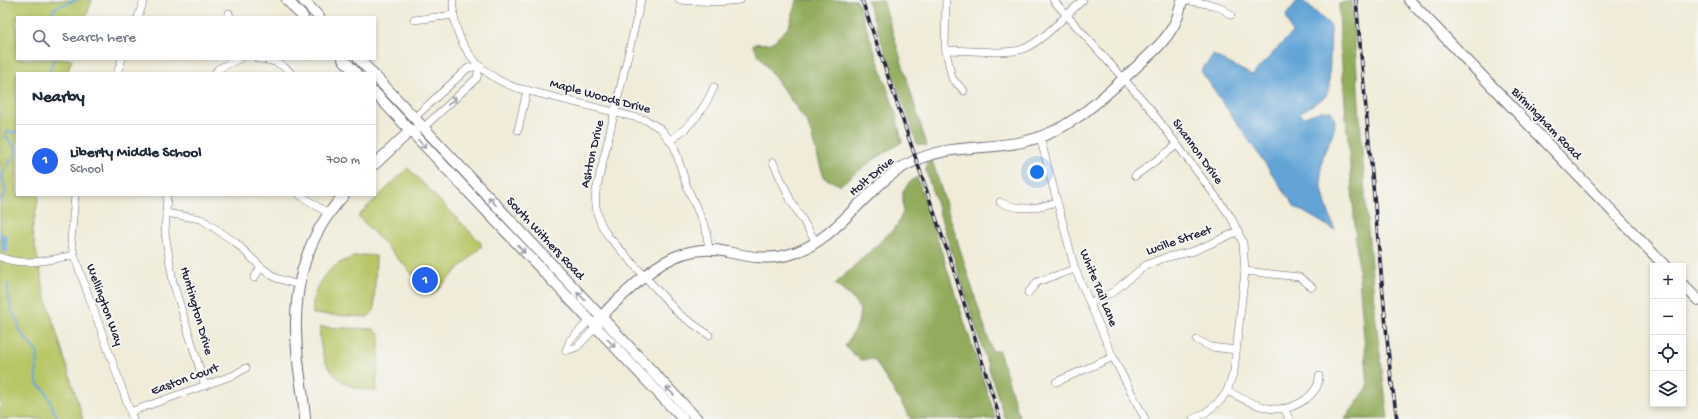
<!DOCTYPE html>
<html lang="en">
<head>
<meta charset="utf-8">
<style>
	body { margin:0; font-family:"Gochi Hand",sans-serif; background:#f6f6f7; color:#1f2937 }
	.controls { position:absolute; right:12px; bottom:12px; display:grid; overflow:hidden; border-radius:0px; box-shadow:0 2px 6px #0003 }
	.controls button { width:36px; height:36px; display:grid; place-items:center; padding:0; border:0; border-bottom:1px solid #e0e1e3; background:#fff; color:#1f2937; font:20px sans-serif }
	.you { position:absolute; left:1037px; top:172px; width:14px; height:14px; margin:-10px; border:3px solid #fff; border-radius:50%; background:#1a73e8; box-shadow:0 0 0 6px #1a73e833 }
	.badge { display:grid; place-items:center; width:26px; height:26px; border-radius:50%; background:#2563eb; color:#fff; font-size:13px; font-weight:700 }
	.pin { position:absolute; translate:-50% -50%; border:2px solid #fff; box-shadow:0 1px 4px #0006 }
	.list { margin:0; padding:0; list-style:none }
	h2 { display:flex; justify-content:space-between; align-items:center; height:52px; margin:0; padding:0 16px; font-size:17px }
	h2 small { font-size:13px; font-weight:400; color:#747a83 }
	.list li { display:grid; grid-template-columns:26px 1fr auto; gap:12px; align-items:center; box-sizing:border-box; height:72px; padding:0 16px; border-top:1px solid #e0e1e3 }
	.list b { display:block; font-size:15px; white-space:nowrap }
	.list p { margin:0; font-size:13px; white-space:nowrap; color:#747a83 }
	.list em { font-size:13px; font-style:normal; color:#747a83 }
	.icon { flex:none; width:22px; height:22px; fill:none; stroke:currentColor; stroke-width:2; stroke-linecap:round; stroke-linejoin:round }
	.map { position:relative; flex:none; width:1698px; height:419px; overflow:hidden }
	.search { position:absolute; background:#fff; box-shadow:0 2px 6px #0003; left:16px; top:16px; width:360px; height:44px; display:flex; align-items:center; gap:10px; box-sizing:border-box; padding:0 14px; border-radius:0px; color:#747a83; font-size:15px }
	.panel { position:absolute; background:#fff; box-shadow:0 2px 6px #0003; left:16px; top:72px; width:360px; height:124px; border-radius:0px }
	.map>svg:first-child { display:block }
</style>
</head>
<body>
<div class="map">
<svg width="1698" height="419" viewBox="0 0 1698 419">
	<rect width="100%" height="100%" fill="#f6f6f2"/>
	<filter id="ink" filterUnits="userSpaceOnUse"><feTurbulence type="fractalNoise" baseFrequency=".025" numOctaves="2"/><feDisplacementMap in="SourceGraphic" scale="8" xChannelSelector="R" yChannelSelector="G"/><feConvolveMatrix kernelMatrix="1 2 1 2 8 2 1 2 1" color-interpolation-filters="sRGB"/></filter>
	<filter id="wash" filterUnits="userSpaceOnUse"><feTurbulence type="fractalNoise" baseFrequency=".012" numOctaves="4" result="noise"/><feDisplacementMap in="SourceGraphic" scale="16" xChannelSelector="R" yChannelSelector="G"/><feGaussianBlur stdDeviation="0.9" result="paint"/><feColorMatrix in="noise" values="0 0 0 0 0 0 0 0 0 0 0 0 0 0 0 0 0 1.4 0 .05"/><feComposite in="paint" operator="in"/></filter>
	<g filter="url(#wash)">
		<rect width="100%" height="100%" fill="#f0ecd9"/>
		<!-- green -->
		<g fill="#b8c668" stroke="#6d7452">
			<path d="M0 0H92L86 17H17V59H72L67 73H17V195H39L32 231 45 295 83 419H0Z"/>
			<path d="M408 168 481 243V247L432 295 358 216Z"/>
			<path d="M363 255 376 256 374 311 368 317 313 314C310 282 333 260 363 255Z"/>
			<path d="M320 327 374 329 380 335 376 391C337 389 318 366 320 327Z"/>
		</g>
		<!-- forest -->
		<g fill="#92ab5c" stroke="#5a664c">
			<path d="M797 0H857L896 114 902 142 873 160 840 185 824 178 808 124 757 53 753 44 772 43 789 26Z"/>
			<path d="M867 0H883L927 146 917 144Z"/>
			<path d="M1352 0 1366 207 1376 321 1388 419H1345L1368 387 1340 42 1339 4Z"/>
			<path d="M932 160 992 351H999L1020 419H1005L926 171 927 163Z"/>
			<path d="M917 177 996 419H911L874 359 860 360 845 346 858 324 860 310 853 299 835 284 897 226 903 212V191L909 183Z"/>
		</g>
		<!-- water -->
		<path fill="#64a4d7" stroke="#436389" d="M1298 0H1302L1331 26 1329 89 1326 96 1300 113 1304 117 1321 111H1331C1342 128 1327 141 1323 157 1317 184 1326 205 1335 230L1295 207 1201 71 1213 55 1252 75 1292 33 1286 15Z"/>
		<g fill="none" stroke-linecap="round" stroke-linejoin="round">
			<!-- stream -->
			<g stroke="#64a4d7" stroke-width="2">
				<path d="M49 17 56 7 77 0"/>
				<path d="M49 73 54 59"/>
				<path d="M0 202 6 193 2 175 17 150 6 137 7 132H17"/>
				<path d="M0 233 4 237"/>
				<path d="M8 284V297L12 312 17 319 20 331 38 354 36 376 38 385C51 392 49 405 57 416L56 419"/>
			</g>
			<!-- canal -->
			<path stroke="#64a4d7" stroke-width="6" d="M4 237 5 250"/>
		</g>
	</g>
	<g filter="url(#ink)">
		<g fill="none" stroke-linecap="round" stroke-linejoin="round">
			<defs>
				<g id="street">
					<path d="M453 0C452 42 478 75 517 88L646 120 661 129 674 146 687 187 706 229 709 250"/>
					<path d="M641 0 596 191C594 208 598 221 608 236L679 314 709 335"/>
					<path d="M679 0 718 2 740 0"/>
					<path d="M946 0 945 47 952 78 964 91"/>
					<path d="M1053 0 1148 106 1231 217 1243 243 1245 271 1234 371 1227 391 1221 400 1205 413 1193 419"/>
					<path d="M1185 0 1218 6 1231 15"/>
					<path d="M229 13 230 17"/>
					<path d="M138 17 144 0"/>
					<path d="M414 20 454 15"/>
					<path d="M946 50C966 50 1006 55 1023 49 1043 41 1066 15 1083 0"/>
					<path d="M258 59C270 59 283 64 291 73"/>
					<path d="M117 73 122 59"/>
					<path d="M215 73 218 69 239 59"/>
					<path d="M414 118 468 68 479 66 477 78 423 128"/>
					<path d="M518 130 527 90"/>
					<path d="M1040 137 1075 269 1113 357 1145 419"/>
					<path d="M671 140C692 125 704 110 714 87"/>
					<path d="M773 162 791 201 816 242"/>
					<path d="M1135 176 1177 145"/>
					<path d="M75 195 71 240 74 255 133 419"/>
					<path d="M167 195 165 233 173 282 205 386"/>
					<path d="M300 195 329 214"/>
					<path d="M1000 202C1020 212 1037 208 1057 202"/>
					<path d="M166 213 201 219 235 242 261 267 276 278 299 285"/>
					<path d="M0 257C24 267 49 260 74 255"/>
					<path d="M1245 271 1299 277 1312 287"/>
					<path d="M254 278 261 267"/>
					<path d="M1028 293 1037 282 1075 269"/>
					<path d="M1090 303 1113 292 1146 265 1164 258 1194 251 1239 231"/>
					<path d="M1197 340 1211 347 1236 350"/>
					<path d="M566 351 570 340 590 320"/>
					<path d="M566 351 577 347 596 327"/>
					<path d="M1056 382 1113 357"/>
					<path d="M1227 391C1254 405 1279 419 1306 399 1314 392 1319 387 1319 376"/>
					<path d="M1285 410 1289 419"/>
					<path d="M130 412 234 375 246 368"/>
				</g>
				<g id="secondary">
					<path d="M287 0 303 17"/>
					<path d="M303 0 319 17"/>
					<path d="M1409 0 1665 266"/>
					<path d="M343 59 356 73"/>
					<path d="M359 59 372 73"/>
					<path d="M375 76 697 419"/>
					<path d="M375 93 683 419"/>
					<path d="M375 164 410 131 416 130"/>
					<path d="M1683 285 1698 300"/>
					<path d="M596 327C603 311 618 300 631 288 658 262 689 243 727 252 751 257 771 261 794 253 839 238 866 187 906 165 946 143 980 151 1022 142 1068 133 1100 100 1134 69 1147 57 1162 45 1171 30 1177 21 1180 11 1182 0"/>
					<path d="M305 419C304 400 300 380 298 361 291 299 300 243 344 195"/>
				</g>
			</defs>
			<!-- street casing -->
			<use href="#street" stroke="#6a6972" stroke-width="8"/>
			<!-- secondary casing -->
			<use href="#secondary" stroke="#6a6972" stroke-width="12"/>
			<!-- street -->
			<use href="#street" stroke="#fff" stroke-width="7"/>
			<!-- secondary -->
			<use href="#secondary" stroke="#fff" stroke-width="10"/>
			<defs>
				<g id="rail">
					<path d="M862 0 955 274 1000 419"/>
					<path d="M1356 0 1390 370 1397 419"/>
				</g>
			</defs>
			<!-- rail casing -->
			<use href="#rail" stroke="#22223b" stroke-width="3.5"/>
			<!-- rail -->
			<use href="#rail" stroke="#f6f6f2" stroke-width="2" stroke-dasharray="6" stroke-linecap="butt"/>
		</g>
		<!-- one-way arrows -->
		<defs><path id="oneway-shaft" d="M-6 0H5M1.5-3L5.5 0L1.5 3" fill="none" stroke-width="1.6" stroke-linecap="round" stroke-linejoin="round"/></defs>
		<g stroke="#9c9ca7">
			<use href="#oneway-shaft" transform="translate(452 101) rotate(-43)"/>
			<use href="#oneway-shaft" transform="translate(422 144) rotate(47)"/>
			<use href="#oneway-shaft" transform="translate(492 201) rotate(-133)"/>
			<use href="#oneway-shaft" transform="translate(521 249) rotate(47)"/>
			<use href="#oneway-shaft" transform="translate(581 296) rotate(-133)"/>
			<use href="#oneway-shaft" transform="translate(611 343) rotate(47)"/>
			<use href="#oneway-shaft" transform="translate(670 391) rotate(-133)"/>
		</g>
	</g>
	<g text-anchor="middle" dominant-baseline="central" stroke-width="4" stroke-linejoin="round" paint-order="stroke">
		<!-- street labels -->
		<g font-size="13" fill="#22223b" stroke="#f6f6f2">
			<text transform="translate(600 97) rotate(15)">Maple Woods Drive</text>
			<text transform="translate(1546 124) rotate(46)">Birmingham Road</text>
			<text transform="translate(1197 152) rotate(54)">Shannon Drive</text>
			<text transform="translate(593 154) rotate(-77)">Ashton Drive</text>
			<text transform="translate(872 177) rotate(-40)">Holt Drive</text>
			<text transform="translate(545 239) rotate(47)">South Withers Road</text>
			<text transform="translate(1179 241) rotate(-19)">Lucille Street</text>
			<text transform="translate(1098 288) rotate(68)">White Tail Lane</text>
			<text transform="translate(104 305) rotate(70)">Wellington Way</text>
			<text transform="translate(196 311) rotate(74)">Huntington Drive</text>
			<text transform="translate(185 380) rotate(-20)">Easton Court</text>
		</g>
	</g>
</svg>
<div class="controls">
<button>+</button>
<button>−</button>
<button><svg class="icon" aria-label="locate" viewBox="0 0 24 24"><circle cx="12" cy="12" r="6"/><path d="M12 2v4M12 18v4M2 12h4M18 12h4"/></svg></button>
<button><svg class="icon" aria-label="layers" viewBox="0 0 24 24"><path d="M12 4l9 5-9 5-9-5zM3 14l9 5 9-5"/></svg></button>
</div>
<div class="you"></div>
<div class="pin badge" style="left:425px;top:280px">1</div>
<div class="search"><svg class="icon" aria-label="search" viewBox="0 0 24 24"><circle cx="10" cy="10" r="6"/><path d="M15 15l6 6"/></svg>Search here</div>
<section class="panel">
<h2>Nearby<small></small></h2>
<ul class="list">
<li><span class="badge">1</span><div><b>Liberty Middle School</b><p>School</p></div><em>700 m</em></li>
</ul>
</section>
</div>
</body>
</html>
